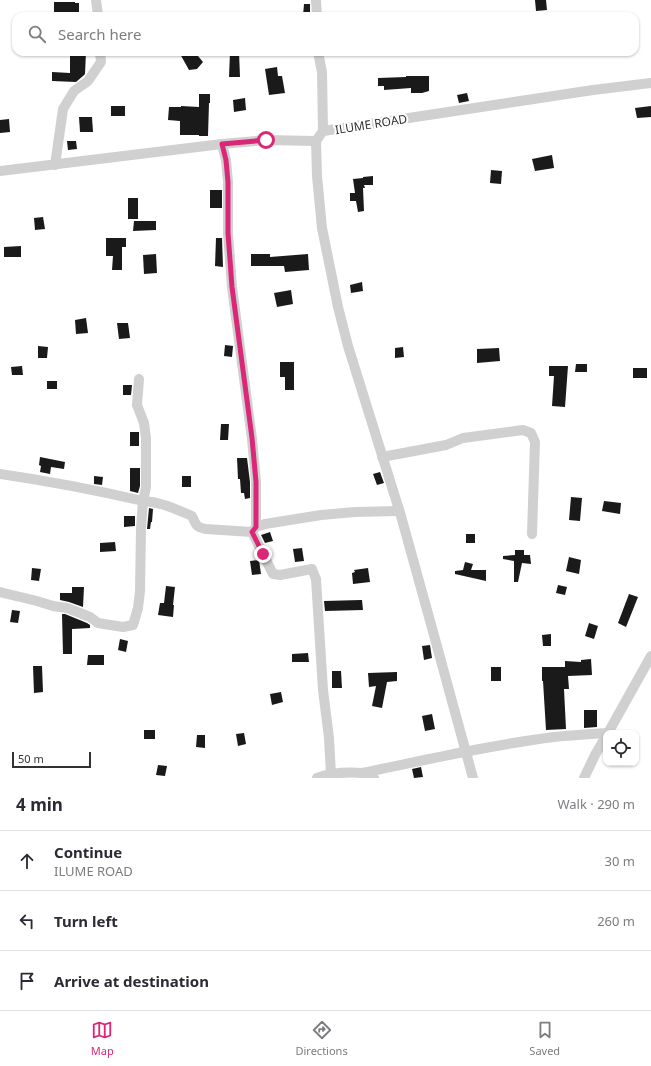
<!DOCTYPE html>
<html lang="en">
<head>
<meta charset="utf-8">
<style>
	body { margin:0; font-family:"Noto Sans",sans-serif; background:#f7f7f7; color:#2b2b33 }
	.controls { position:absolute; right:12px; bottom:12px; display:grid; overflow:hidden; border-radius:8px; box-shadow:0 1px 3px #0004 }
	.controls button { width:36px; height:36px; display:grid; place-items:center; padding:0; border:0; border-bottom:1px solid #e1e1e2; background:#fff; color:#2b2b33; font:20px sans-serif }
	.scale { position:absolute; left:12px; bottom:10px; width:79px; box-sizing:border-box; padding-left:4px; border:2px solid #333; border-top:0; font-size:11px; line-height:14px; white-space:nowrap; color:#333; -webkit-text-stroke:3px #fff; paint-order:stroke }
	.stop { position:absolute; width:12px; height:12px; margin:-9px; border:3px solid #db2777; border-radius:50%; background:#fff }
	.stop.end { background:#db2777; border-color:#fff; box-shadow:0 1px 4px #0008 }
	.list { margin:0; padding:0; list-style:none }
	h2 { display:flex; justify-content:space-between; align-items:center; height:52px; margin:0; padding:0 16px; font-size:17px }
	h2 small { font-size:13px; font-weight:400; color:#7c7c81 }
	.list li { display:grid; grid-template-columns:26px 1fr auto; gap:12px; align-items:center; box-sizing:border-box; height:60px; padding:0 16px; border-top:1px solid #e1e1e2 }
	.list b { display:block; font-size:15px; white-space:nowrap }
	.list p { margin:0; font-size:13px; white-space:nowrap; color:#7c7c81 }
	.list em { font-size:13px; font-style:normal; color:#7c7c81 }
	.icon { flex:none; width:22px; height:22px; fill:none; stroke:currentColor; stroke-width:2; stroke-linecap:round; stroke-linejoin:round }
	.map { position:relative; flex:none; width:651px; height:778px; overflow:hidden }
	.search { position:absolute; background:#fff; box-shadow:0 1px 3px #0004; left:12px; right:12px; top:12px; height:44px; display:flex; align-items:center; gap:10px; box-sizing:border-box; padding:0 14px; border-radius:12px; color:#7c7c81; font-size:15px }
	.sheet { height:232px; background:#fff }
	nav { display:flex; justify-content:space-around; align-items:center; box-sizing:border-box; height:56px; border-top:1px solid #e1e1e2; background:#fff; font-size:11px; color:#7c7c81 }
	nav a { display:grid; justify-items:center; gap:2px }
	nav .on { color:#db2777 }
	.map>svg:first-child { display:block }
</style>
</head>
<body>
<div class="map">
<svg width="651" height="778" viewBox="0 0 651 778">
	<rect width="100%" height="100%" fill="#fff"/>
	<!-- building -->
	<g fill="#1a1a1a">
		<path d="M535 0H546L547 10 536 11Z"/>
		<path d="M54 2H75V3H79V16H69V12H54Z"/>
		<path d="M304 4H310V16H303Z"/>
		<path d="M70 52H86L85 74 83 76 76 82 52 81V72L70 73Z"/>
		<path d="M179 52H198V56L203 62 197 69 189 70Z"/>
		<path d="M230 52H239L240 77H229Z"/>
		<path d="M277 67 278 76H282L285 93 269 95 265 69Z"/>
		<path d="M406 76H429V91L422 93H411V88L384 90V86H378V78L406 77Z"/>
		<path d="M467 93 469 101 459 103 457 95Z"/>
		<path d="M199 94H210V103H209L208 136H199V135H180V121L168 120 169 107H181V106L199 107Z"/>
		<path d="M245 98 246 110 234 112 233 100Z"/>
		<rect x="111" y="106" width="14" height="10"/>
		<path d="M651 106V117L637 118 635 108Z"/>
		<path d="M79 117H92L93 132H80Z"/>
		<path d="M9 119 10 132 0 133V120Z"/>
		<path d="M67 141H76L77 149 68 150Z"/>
		<path d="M552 155 554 168 535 171 532 159Z"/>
		<path d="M491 170 502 171 501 184 490 183Z"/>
		<path d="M373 176V185H364L365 188H363L364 211 358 212 356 201H350V193H355L353 179 363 178V177Z"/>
		<rect x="210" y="190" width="12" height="18"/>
		<rect x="128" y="198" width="10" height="21"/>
		<path d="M43 217 45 229 35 230 34 218Z"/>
		<path d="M134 221H156V230L133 231Z"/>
		<path d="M106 238H126V247H122V270H112L113 256H106Z"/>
		<path d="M216 238H222L223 267 215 266Z"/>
		<path d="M21 246V257H4V247Z"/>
		<path d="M156 254 157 273 144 274 143 255Z"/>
		<path d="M251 254H270V257L308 254 309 270 285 272 284 266H251Z"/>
		<path d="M362 282 363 291 351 293 350 285Z"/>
		<path d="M291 290 293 304 277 307 274 293Z"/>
		<path d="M86 318 88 333 76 334 75 320Z"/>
		<path d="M117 323H128L130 338 119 339Z"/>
		<path d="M225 345 233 346 232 357 224 356Z"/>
		<path d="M38 346 48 347 47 358H38Z"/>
		<path d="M403 347 404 357 395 358V348Z"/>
		<path d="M499 348 500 361 477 363V349Z"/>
		<path d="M280 362H294V390H285V377H280Z"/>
		<path d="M576 364H587V372H575Z"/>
		<path d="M22 366 23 375H12L11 367Z"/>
		<path d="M549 366H568L565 407 552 406 554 376H549Z"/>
		<rect x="633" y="368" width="14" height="10"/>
		<rect x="47" y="381" width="10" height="8"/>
		<path d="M123 385H132L131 395H123Z"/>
		<path d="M221 424H229L228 440H220Z"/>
		<rect x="130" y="432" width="9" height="14"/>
		<path d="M40 457 65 462 64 469 51 467 50 474 40 472 41 466 39 465Z"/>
		<path d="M237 458H247L250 482V498L245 499 244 493H241L240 479H238Z"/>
		<path d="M130 468H140V486L138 493 130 491Z"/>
		<path d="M380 472 384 483 377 485 373 474Z"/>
		<path d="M94 476 103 477 102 485 94 484Z"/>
		<rect x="182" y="476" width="9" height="11"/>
		<path d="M571 497 582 498 580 521 569 520Z"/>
		<path d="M604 501 621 503 620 514 602 511Z"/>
		<path d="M149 508 153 509 152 522H151L150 529H147Z"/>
		<path d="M124 516H135V526L124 527Z"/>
		<path d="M270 532 273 541 265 543 261 535Z"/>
		<rect x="466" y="534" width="9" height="9"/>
		<path d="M115 542 116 551 100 552V543Z"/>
		<path d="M302 548 304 561 295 562 293 549Z"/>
		<path d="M515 550H524V555H530L531 564 522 563 518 582H514V561L503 559V556L515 555Z"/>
		<path d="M569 557 581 560 579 574 566 571Z"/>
		<path d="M259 560 261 574 252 575 250 561Z"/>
		<path d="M465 562 473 564 471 570H486V581L455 574V571L463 570Z"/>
		<path d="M32 568 41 569 39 581 31 580Z"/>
		<path d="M368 568 370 582 353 584 352 573 355 572 354 570Z"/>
		<path d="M558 585 567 587 565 595 556 593Z"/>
		<path d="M166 586 175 587 173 605H174L173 617 158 615 160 603H164Z"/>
		<path d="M72 587H84L83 607 69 602 60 600V593H72Z"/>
		<path d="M629 594 638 597 626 627 618 623Z"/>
		<path d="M361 600H362L363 610 325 611 324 601Z"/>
		<path d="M12 610 20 611 18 623 10 622Z"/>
		<path d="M62 614H65L87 623 90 625V628L72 629V654H63Z"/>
		<path d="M589 623 598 626 594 639 585 636Z"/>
		<path d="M551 634V646H543L542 635Z"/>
		<path d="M120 639 128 641 126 652 118 650Z"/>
		<path d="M430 645 432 658 424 660 422 646Z"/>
		<path d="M308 653 309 662H292V654Z"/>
		<path d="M88 655H104V665H87Z"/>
		<path d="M591 659 592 675 568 676 569 689H564L566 729 546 730 543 681H542V667H565V661L581 662V660Z"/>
		<path d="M33 666H42L43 692 34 693Z"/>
		<rect x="491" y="667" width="10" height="14"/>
		<path d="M332 671H341L342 688H332Z"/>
		<path d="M397 672V681L387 682 382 708 372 706 376 686 369 687 368 673Z"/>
		<path d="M281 692 283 702 272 705 270 694Z"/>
		<path d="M584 710H597V727L584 728Z"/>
		<path d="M432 714 435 729 425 731 422 716Z"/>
		<rect x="144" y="730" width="11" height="9"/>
		<path d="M244 733 246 744 238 746 236 734Z"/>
		<path d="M197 735H205V748L196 747Z"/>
		<path d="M158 765 167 766 165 776 156 775Z"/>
		<path d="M421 767 423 777 414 778 412 769Z"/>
	</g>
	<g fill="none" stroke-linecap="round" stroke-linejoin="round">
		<!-- minor -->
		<g stroke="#d0d0d0" stroke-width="10">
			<path d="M96 0 98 16"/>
			<path d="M316 0 317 16"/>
			<path d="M318 52 322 72 323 131"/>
			<path d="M316 141 317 176 322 228 338 307 348 346 401 516 432 628 473 778"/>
			<path d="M222 144 226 160 228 182V233L232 287 252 439 256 482V527"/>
			<path d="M55 165 63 109 74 91 88 81 101 62 100 52"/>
			<path d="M0 171 222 144 266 140 316 141 323 131 593 90 651 83"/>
			<path d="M382 457 446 445 463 438 523 430 531 433 535 442 532 534"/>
			<path d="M0 474C48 481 95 490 143 501 162 502 175 509 192 516 196 525 196 527 206 529L252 532 256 527 265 524 321 515 355 512 399 511"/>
			<path d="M252 532 273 574 280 575 312 569 316 579 323 690 329 738 331 774"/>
			<path d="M0 592 37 601 53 606 67 608 90 617 98 623 123 627 133 625 138 608 140 591 141 528 143 501 146 487V438L144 423 137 405 139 379"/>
			<path d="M608 733 651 656"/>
			<path d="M317 778C332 772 347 772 362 773"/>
			<path d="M374 778 362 773C426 760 490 745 554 737 571 735 589 734 606 733"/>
			<path d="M584 778 595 755 606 736"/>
		</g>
	</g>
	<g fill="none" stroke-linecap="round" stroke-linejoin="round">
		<!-- route -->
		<path stroke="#db2777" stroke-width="5" d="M263 554 252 532 256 527V482L252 438 232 287 228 233V182L226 160 222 144 266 140"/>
	</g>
	<g text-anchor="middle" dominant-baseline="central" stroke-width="4" stroke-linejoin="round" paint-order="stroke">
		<!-- street labels -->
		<g font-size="12" fill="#333" stroke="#fff">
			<text transform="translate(371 124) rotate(-9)">ILUME ROAD</text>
		</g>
	</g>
</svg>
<div class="controls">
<button><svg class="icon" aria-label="locate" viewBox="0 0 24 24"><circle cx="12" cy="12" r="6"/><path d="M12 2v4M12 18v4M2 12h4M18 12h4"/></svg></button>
</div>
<div class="scale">50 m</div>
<div class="stop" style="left:266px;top:140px"></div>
<div class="stop end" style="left:263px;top:554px"></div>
<div class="search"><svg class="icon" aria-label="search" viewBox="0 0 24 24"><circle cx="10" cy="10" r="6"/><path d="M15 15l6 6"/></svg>Search here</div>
</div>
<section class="sheet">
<h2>4 min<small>Walk · 290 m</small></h2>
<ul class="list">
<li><svg class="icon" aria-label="ahead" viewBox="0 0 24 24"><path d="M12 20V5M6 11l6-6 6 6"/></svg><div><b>Continue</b><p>ILUME ROAD</p></div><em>30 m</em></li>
<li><svg class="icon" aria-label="left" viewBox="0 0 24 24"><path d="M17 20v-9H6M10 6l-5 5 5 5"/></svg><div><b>Turn left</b></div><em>260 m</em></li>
<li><svg class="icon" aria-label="arrive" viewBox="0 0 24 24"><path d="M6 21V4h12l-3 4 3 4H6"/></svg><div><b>Arrive at destination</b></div></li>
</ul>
</section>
<nav>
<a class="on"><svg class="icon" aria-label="map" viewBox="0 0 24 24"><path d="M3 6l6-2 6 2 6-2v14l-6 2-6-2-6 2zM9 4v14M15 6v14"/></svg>Map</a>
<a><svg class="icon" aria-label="directions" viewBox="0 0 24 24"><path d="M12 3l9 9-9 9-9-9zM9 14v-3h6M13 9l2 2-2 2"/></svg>Directions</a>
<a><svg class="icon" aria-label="saved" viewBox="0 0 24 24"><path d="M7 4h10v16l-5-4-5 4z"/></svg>Saved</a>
</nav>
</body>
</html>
